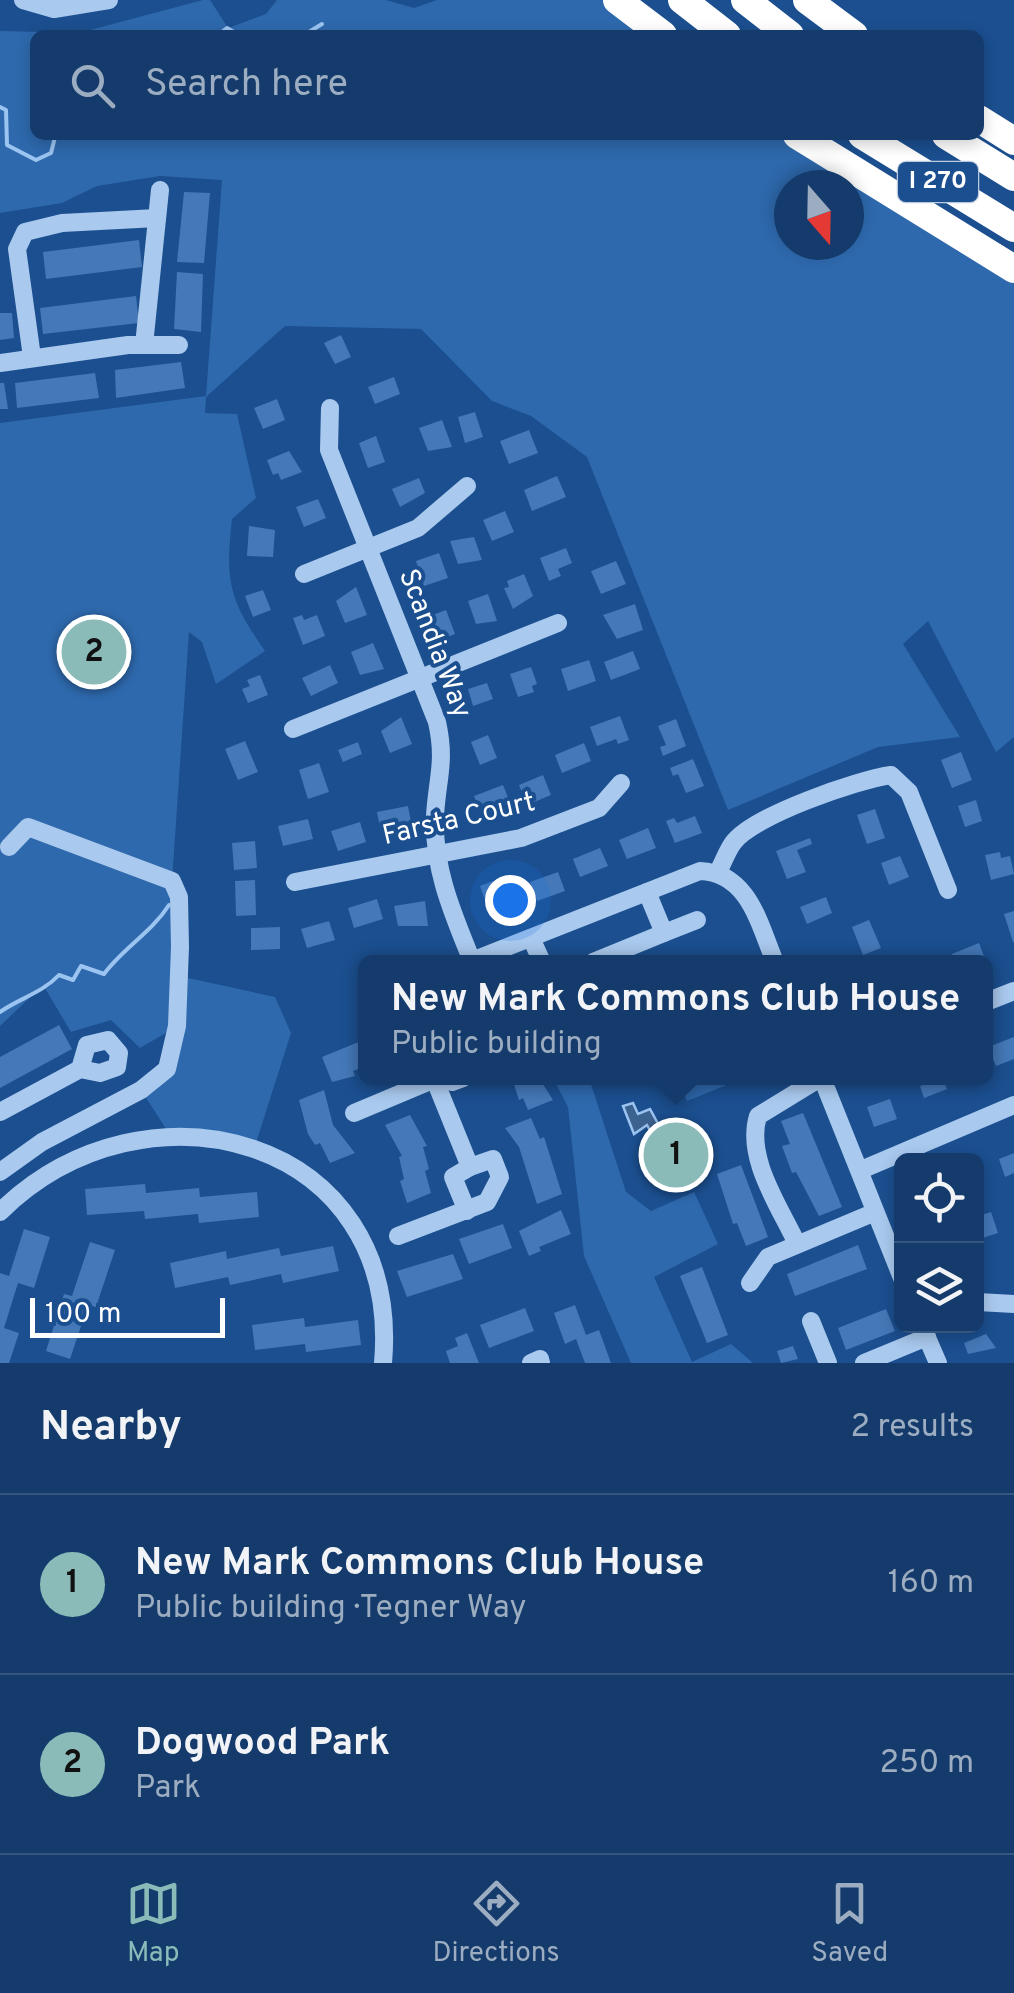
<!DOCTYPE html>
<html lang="en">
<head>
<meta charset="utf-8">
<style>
	body { margin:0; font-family:Overpass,sans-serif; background:#1d4271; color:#f1f3f6 }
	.controls { position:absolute; right:30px; bottom:30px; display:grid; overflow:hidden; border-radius:15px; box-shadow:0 5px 15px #0003 }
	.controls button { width:90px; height:90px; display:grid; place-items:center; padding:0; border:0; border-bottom:2px solid #33557e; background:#143b6b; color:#f1f3f6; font:50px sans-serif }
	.compass { position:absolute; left:774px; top:170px; width:90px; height:90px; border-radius:50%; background:#143b6b; box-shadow:0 5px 15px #0003; rotate:160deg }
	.scale { position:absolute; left:30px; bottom:25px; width:195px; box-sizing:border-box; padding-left:10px; border:5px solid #fff; border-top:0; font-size:28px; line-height:35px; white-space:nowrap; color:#fff; -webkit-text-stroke:8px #1b4f8f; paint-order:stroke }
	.you { position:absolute; left:510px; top:900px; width:35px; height:35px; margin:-25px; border:8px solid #fff; border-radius:50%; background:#1a73e8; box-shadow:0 0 0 15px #1a73e833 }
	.badge { display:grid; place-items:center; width:65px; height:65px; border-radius:50%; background:#8bbbb9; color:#111; font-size:32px; font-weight:700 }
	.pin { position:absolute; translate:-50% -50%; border:5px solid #fff; box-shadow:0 2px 10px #0006 }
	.popup { position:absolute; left:358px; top:955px; width:635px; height:130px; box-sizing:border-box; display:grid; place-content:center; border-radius:15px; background:#143b6b; filter:drop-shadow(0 2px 8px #0005); font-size:32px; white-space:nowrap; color:#9dadc1 }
	.popup b { font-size:38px; color:#f1f3f6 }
	.popup::after { content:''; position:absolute; left:50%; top:100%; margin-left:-20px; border:20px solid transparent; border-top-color:#143b6b }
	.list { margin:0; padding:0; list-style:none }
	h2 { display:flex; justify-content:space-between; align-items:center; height:130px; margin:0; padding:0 40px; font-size:42px }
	h2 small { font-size:32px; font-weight:400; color:#9dadc1 }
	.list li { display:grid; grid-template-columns:65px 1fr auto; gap:30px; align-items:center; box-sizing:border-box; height:180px; padding:0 40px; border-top:2px solid #33557e }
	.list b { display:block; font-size:38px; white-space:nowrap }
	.list p { margin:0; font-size:32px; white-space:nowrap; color:#9dadc1 }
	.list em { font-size:32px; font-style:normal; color:#9dadc1 }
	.icon { flex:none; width:55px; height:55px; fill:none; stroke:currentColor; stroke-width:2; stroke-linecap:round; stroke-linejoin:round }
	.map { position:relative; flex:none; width:1014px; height:1363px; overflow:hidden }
	.search { position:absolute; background:#143b6b; box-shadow:0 5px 15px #0003; left:30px; right:30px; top:30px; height:110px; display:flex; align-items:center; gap:25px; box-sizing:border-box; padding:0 35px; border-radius:15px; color:#9dadc1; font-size:38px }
	.sheet { height:490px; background:#143b6b }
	nav { display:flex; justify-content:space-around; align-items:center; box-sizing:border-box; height:140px; border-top:2px solid #33557e; background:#143b6b; font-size:28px; color:#9dadc1 }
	nav a { display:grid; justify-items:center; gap:5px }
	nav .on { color:#8bbbb9 }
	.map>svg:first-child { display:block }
</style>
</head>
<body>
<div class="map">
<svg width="1014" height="1363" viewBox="0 0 1014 1363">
	<rect width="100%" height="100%" fill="#1b4f8f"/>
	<!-- green -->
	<g fill="#2e69ad" fill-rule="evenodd">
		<path d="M203 0H210L228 28 266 14 277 0H386L414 8 437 0H617L663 35H35V135H797L1014 269V737L996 752 928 621 903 644 960 737 878 747 728 810 587 457 531 416 492 401 421 329 285 326 206 397 205 413 237 414 256 498 232 519C225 582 229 599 265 651L216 684 202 642 189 632 172 881 179 976 275 997 291 1033 255 1146 170 1135 141 1090 167 1068 176 1027 140 1048 111 1020 71 1032 43 985 0 1026V423L206 396 222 180 160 176 97 186 62 203 0 213V31L79 33ZM789 185H849V245H789Z"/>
		<path d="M553 1078H589L626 1192 651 1211 694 1192 718 1244 654 1277 692 1362 731 1344 753 1363H631L584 1256 568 1107Z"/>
		<path d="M678 1078H744L687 1101Z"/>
	</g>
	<!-- water -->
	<path fill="#3c6290" stroke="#9cc4f0" stroke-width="2.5" d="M633 1103 638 1114 650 1109 662 1131 652 1134 647 1125 634 1134 623 1106Z"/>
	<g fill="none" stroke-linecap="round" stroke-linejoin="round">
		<!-- stream -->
		<g stroke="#9cc4f0" stroke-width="4">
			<path d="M218 35 227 28 239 35"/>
			<path d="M304 35 322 24"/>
			<path d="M0 107 6 110 7 145 36 160 51 153 55 137 62 135"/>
			<path d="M0 1012C20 998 42 993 59 975L73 980 81 966 104 974C123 948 151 933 169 905"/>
		</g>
	</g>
	<!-- building -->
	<g fill="#4478b7">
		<path d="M184 192 210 193 204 263 177 262Z"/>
		<path d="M139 240 142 267 46 279 43 252Z"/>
		<path d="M177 272 203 274 201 332 174 329Z"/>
		<path d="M136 296 139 323 43 334 40 308Z"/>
		<path d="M0 313H12L14 338 0 340Z"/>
		<path d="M341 335 351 357 335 364 324 343Z"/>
		<path d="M181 362 185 388 116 398 115 370Z"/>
		<path d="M95 373 99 398 17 408 15 383Z"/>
		<path d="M394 377 400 394 375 404 368 387Z"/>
		<path d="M0 383H4L8 409H0Z"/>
		<path d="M277 399 285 420 263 429 254 408Z"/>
		<path d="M475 412 483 437 465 443 458 417Z"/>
		<path d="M442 420 452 447 428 451 419 428Z"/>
		<path d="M529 430 538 453 509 464 500 441Z"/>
		<path d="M376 436 385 462 368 468 359 443Z"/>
		<path d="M289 451 302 472 281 480 278 473 273 475 267 460Z"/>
		<path d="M557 476 566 497 532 511 524 490Z"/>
		<path d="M419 478 425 493 400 507 392 489Z"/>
		<path d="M318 499 326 518 304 527 296 507Z"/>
		<path d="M505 511 514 532 492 541 483 520Z"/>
		<path d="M249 526 275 530 273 557 247 556Z"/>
		<path d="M474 537 482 560 458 564 450 541Z"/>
		<path d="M566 548 572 563 558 569 561 576 549 581 540 558Z"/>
		<path d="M439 553 448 578 424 586 416 561Z"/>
		<path d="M616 561 626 584 601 594 591 571Z"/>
		<path d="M524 574 533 596 513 609 504 588 509 587 507 581Z"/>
		<path d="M356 587 367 615 345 623 336 601Z"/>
		<path d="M263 590 271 610 253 617 245 596Z"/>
		<path d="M488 594 497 621 476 624 468 601Z"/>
		<path d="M635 604 643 630 617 639 603 615Z"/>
		<path d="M446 610 455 634 435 642 425 618Z"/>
		<path d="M302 615 304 620 317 615 325 636 303 645 293 618Z"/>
		<path d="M373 643 384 669 360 675 351 652Z"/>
		<path d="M633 651 640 669 611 680 604 662Z"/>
		<path d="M589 660 596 681 568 691 561 669Z"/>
		<path d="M330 665 338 683 311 696 302 678Z"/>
		<path d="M531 667 537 684 532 686 534 692 518 697 510 674Z"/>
		<path d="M260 675 268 695 248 703 242 689 250 686 247 680Z"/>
		<path d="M487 683 493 699 473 706 468 689Z"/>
		<path d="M620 716 629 740 618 744 616 739 597 746 590 727Z"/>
		<path d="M401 717 412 744 390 753 381 731Z"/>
		<path d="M676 719 686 746 663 756 660 747 666 745 658 726Z"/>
		<path d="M488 735 497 758 480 765 471 742Z"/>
		<path d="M245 741 258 772 238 780 225 749Z"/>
		<path d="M358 742 362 754 343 762 338 750Z"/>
		<path d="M584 743 591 761 562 773 555 755Z"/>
		<path d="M961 752 972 780 952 788 941 760Z"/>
		<path d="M693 759 704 786 686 793 678 774 673 776 670 768Z"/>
		<path d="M319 763 329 792 308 799 299 770Z"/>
		<path d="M543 775 551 795 527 805 519 785Z"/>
		<path d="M503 785 511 805 482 817 474 796Z"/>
		<path d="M976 800 982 821 965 827 958 806Z"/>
		<path d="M408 806 412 827 381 832 377 812Z"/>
		<path d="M875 809 885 838 867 844 857 815Z"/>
		<path d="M695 816 702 833 675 843 666 821 674 818 677 823Z"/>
		<path d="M308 819 313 839 283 846 278 826Z"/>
		<path d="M360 822 366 842 338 851 331 831Z"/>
		<path d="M648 828 656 848 627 859 619 840Z"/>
		<path d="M810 838 812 844 797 850 806 872 787 879 776 851Z"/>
		<path d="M255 841 257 868 234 870 232 843Z"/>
		<path d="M600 848 608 866 580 877 573 859Z"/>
		<path d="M1000 852 1001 858 1010 856 1014 874 991 880 985 855Z"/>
		<path d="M900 856 909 877 889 885 881 863Z"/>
		<path d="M558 872 565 891 537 901 530 882Z"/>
		<path d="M507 876 514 895 487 905 480 886Z"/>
		<path d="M255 880 256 915 236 916 235 881Z"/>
		<path d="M826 897 832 913 807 924 800 907Z"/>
		<path d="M377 899 383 919 354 928 348 908Z"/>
		<path d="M425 901 428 926H398L394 906Z"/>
		<path d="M1014 911V942H1013L1004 914Z"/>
		<path d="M869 920 881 948 863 955 852 927Z"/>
		<path d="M329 921 335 940 307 948 301 929Z"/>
		<path d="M280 927V949L251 950V928Z"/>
		<path d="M979 943 986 962H955L952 954Z"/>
		<path d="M59 1025 72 1049 0 1088V1057Z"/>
		<path d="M1014 1037V1059L996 1066 988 1047Z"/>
		<path d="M366 1039V1073L363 1067 353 1071 355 1076 332 1082 322 1057Z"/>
		<path d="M512 1078H539L553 1100 528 1110 523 1098 519 1100Z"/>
		<path d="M942 1078 947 1089 924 1098 920 1086Z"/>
		<path d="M324 1090 333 1125 355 1153 330 1163 320 1143 315 1145 308 1134 299 1100Z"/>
		<path d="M890 1099 897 1119 874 1127 867 1107Z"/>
		<path d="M803 1113 842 1207 819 1216 796 1172 792 1173 782 1146 790 1144 781 1121Z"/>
		<path d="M410 1115 427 1146 423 1147 429 1169 425 1171 431 1193 407 1203 400 1181 404 1179 399 1157 402 1156 385 1125Z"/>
		<path d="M531 1118 540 1139 544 1137 562 1194 537 1204 519 1147 505 1128Z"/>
		<path d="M685 1141 693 1157 661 1168 657 1157Z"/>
		<path d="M1014 1153V1173L1005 1177 999 1159Z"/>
		<path d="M741 1165 768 1237 746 1246 737 1223 733 1224 717 1174Z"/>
		<path d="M145 1184 146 1193 199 1188 200 1197 257 1192 259 1217 199 1223 198 1214 145 1219 144 1211 87 1215 85 1189Z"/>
		<path d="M561 1210 571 1234 539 1247 541 1251 529 1256 519 1231Z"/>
		<path d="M991 1212 998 1233 976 1240V1217Z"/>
		<path d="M503 1224 512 1248 469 1264 459 1239Z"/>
		<path d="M24 1229 50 1237 34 1288 18 1283 4 1328 19 1333 9 1363H0V1273L9 1276Z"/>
		<path d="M90 1242 115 1250 96 1307 88 1305 70 1359 46 1351 64 1294 72 1296Z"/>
		<path d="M858 1245 867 1269 795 1296 787 1274Z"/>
		<path d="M333 1246 339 1271 283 1283 281 1274 230 1285 228 1277 175 1288 170 1263 226 1251 227 1259 279 1248 281 1256Z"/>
		<path d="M453 1254 463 1279 407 1297 397 1271Z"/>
		<path d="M702 1267 728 1335 707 1343 680 1276Z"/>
		<path d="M575 1305 586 1335 599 1330 611 1363H585L576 1339 565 1344 554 1313Z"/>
		<path d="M525 1308 534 1331 489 1348 480 1325Z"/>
		<path d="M886 1309 895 1331 846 1350 838 1328Z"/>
		<path d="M304 1318 305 1327 358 1320 361 1345 306 1352 305 1344 255 1350 252 1325Z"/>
		<path d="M467 1333 479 1363H450L446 1351 458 1346 455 1338Z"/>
		<path d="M986 1334 996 1348 968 1354 964 1343Z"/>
		<path d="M793 1346 798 1359 781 1363 777 1351Z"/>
	</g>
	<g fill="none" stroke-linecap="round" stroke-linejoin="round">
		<!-- minor -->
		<g stroke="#a9c9ee" stroke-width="18">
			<path d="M23 0 54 9 109 0"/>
			<path d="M144 345 160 190"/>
			<path d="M32 357 17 249 25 232 62 223 157 218"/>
			<path d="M0 363 128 345H179"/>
			<path d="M330 408 329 450 437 722C446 762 437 779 435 816 433 869 453 914 472 961"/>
			<path d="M304 574 418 528 467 486"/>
			<path d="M293 729 558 623"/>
			<path d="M718 872C723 863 727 851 733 843 752 816 857 780 891 775L909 792 948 890"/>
			<path d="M295 882 521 838 599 808 621 783"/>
			<path d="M664 933 697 920"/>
			<path d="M531 938 542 962"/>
			<path d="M469 962 700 871C749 873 759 924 775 962"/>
			<path d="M593 962 664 933 647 892"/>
			<path d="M986 1002 1014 991"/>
			<path d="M822 1078 902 1278"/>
			<path d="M0 1112 80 1069 100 1073 117 1067 119 1053 108 1040 87 1045 80 1069"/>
			<path d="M354 1113 435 1079 452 1082 463 1078"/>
			<path d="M861 1170 1014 1105"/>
			<path d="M0 1172 42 1142 141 1090 167 1069 177 1026 180 947 179 897 172 881 28 827 9 847"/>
			<path d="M467 1211 453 1177 470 1167"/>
			<path d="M0 1212C145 1069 403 1136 383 1363"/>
			<path d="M398 1236 487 1202 500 1177 493 1159 470 1167 434 1078"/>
			<path d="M797 1244C780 1207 745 1158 758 1116L820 1078"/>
			<path d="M750 1283 768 1257 873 1213"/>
			<path d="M978 1302 1014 1304"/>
			<path d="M811 1321 828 1363"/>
			<path d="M922 1326 938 1363"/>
			<path d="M531 1363 540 1359 541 1363"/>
			<path d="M864 1363 927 1337"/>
		</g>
		<!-- highway -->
		<g stroke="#fff" stroke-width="28">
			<path d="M617 0 663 35"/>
			<path d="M682 0 727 35"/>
			<path d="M745 0 790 35"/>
			<path d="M807 0 854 35"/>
			<path d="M979 119 1014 141"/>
			<path d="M797 135 1014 269"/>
			<path d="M862 135 1014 228"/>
			<path d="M946 135 1014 177"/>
		</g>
	</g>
	<g text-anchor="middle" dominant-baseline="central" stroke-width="8" stroke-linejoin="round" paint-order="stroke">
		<!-- shield labels -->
		<rect fill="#1b4f8f" stroke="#bbcadd" stroke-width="2.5" x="898" y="162" width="80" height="40" rx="8"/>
		<g font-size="25" font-weight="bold" fill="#fff">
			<text x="938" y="182">I 270</text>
		</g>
		<!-- street labels -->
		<g font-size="28" fill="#fff" stroke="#1b4f8f">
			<text transform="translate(434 644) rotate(69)">Scandia Way</text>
			<text transform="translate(459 820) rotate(-13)">Farsta Court</text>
		</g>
	</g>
</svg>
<div class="controls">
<button><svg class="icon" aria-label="locate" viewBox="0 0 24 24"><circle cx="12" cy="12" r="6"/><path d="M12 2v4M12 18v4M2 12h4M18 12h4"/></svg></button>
<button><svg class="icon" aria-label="layers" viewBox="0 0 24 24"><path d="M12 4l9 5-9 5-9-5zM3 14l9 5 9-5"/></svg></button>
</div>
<svg class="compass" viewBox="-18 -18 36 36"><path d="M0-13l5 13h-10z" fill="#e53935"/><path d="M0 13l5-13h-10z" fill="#9dadc1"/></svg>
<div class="scale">100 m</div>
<div class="you"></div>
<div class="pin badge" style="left:676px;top:1155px">1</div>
<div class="popup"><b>New Mark Commons Club House</b>Public building</div>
<div class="pin badge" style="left:94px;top:652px">2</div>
<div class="search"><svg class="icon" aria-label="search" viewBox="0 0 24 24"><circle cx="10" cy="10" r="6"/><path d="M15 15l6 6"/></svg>Search here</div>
</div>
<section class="sheet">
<h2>Nearby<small>2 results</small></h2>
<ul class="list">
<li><span class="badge">1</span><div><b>New Mark Commons Club House</b><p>Public building · Tegner Way</p></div><em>160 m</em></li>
<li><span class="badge">2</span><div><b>Dogwood Park</b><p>Park</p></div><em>250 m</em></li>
</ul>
</section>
<nav>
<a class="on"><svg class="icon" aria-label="map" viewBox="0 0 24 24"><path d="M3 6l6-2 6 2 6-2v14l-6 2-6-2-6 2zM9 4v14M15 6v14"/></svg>Map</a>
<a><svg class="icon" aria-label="directions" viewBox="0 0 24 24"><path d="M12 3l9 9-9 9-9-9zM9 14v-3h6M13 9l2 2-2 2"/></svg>Directions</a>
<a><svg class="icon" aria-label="saved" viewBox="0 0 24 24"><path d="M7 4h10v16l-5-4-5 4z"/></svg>Saved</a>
</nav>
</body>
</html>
